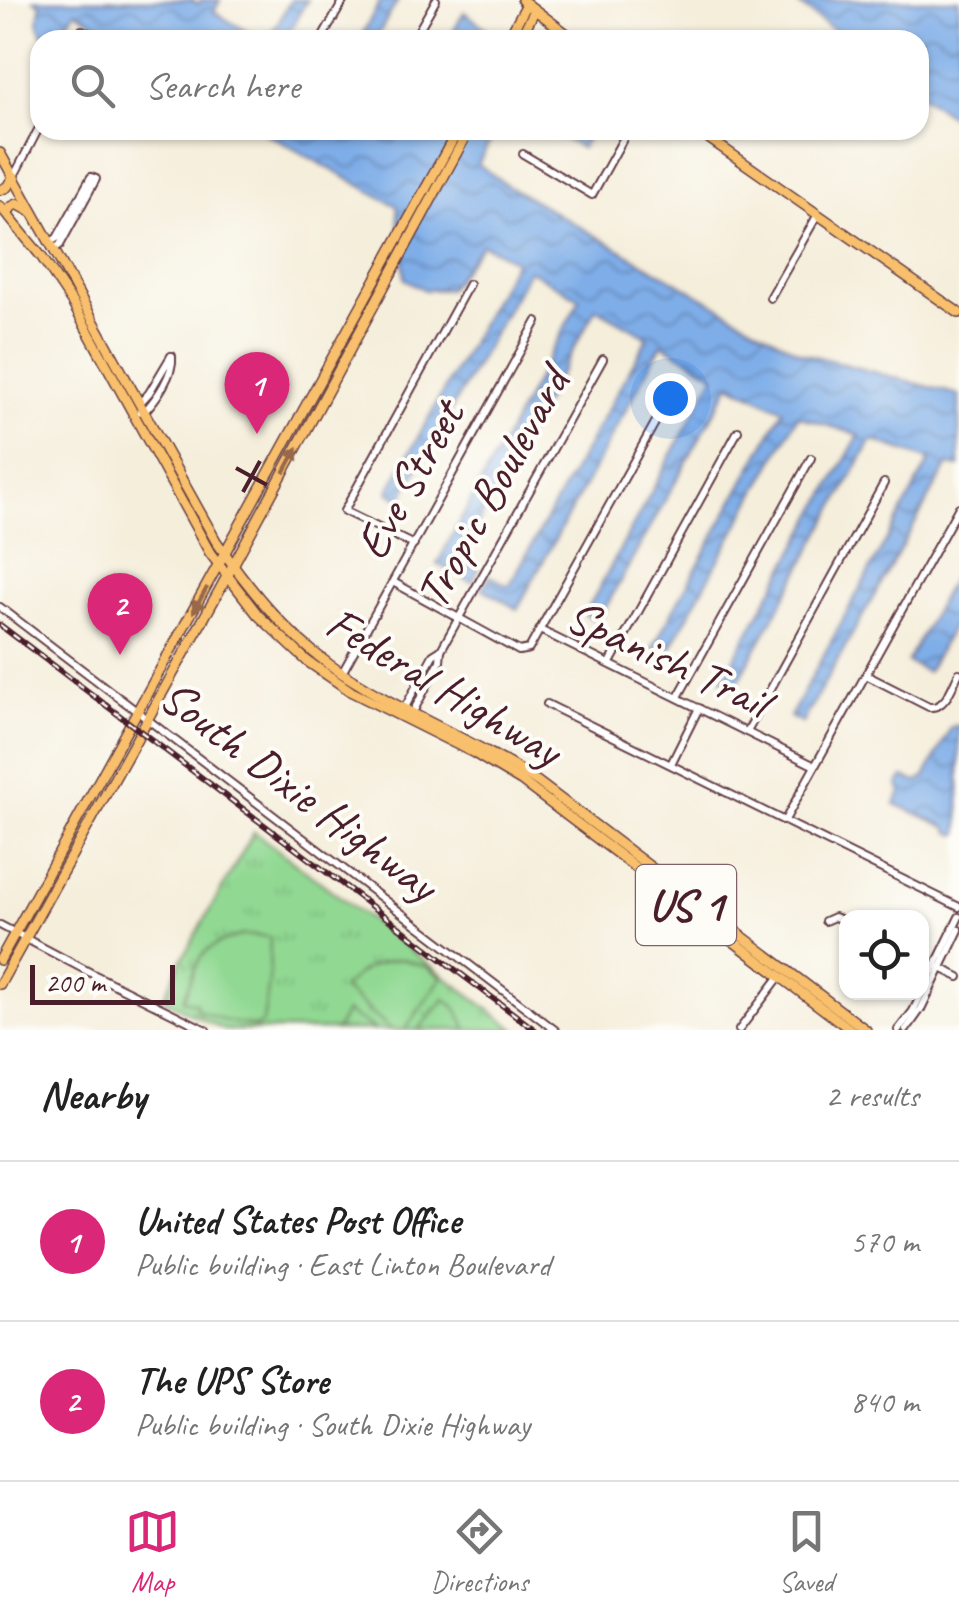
<!DOCTYPE html>
<html lang="en">
<head>
<meta charset="utf-8">
<style>
	body { margin:0; font-family:Caveat,sans-serif; background:#f6f6f6; color:#222 }
	.controls { position:absolute; right:30px; bottom:30px; display:grid; overflow:hidden; border-radius:20px; box-shadow:0 2px 8px #0004 }
	.controls button { width:90px; height:90px; display:grid; place-items:center; padding:0; border:0; border-bottom:2px solid #e0e0e0; background:#fff; color:#222; font:50px sans-serif }
	.scale { position:absolute; left:30px; bottom:25px; width:145px; box-sizing:border-box; padding-left:10px; border:5px solid #4a1f2b; border-top:0; font-size:28px; line-height:35px; white-space:nowrap; color:#4a1f2b; -webkit-text-stroke:8px #fdfcf7; paint-order:stroke }
	.you { position:absolute; left:670px; top:398px; width:35px; height:35px; margin:-25px; border:8px solid #fff; border-radius:50%; background:#1a73e8; box-shadow:0 0 0 15px #1a73e833 }
	.badge { display:grid; place-items:center; width:65px; height:65px; border-radius:50%; background:#db2777; color:#fff; font-size:32px; font-weight:700 }
	.pin { position:absolute; translate:-50% -82px; filter:drop-shadow(0 2px 5px #0008) }
	.pin::after { content:''; position:absolute; top:52px; width:35px; height:30px; background:inherit; clip-path:polygon(0 0,100% 0,50% 100%) }
	.list { margin:0; padding:0; list-style:none }
	h2 { display:flex; justify-content:space-between; align-items:center; height:130px; margin:0; padding:0 40px; font-size:42px }
	h2 small { font-size:32px; font-weight:400; color:#767676 }
	.list li { display:grid; grid-template-columns:65px 1fr auto; gap:30px; align-items:center; box-sizing:border-box; height:160px; padding:0 40px; border-top:2px solid #e0e0e0 }
	.list b { display:block; font-size:38px; white-space:nowrap }
	.list p { margin:0; font-size:32px; white-space:nowrap; color:#767676 }
	.list em { font-size:32px; font-style:normal; color:#767676 }
	.icon { flex:none; width:55px; height:55px; fill:none; stroke:currentColor; stroke-width:2; stroke-linecap:round; stroke-linejoin:round }
	.map { position:relative; flex:none; width:959px; height:1030px; overflow:hidden }
	.search { position:absolute; background:#fff; box-shadow:0 2px 8px #0004; left:30px; right:30px; top:30px; height:110px; display:flex; align-items:center; gap:25px; box-sizing:border-box; padding:0 35px; border-radius:30px; color:#767676; font-size:38px }
	.sheet { height:450px; background:#fff }
	nav { display:flex; justify-content:space-around; align-items:center; box-sizing:border-box; height:140px; border-top:2px solid #e0e0e0; background:#fff; font-size:28px; color:#767676 }
	nav a { display:grid; justify-items:center; gap:5px }
	nav .on { color:#db2777 }
	.map>svg:first-child { display:block }
</style>
</head>
<body>
<div class="map">
<svg width="959" height="1030" viewBox="0 0 959 1030">
	<defs>
		<pattern id="park-tufts" width="24" height="20" patternUnits="userSpaceOnUse" patternTransform="scale(2.5)"><rect width="24" height="20" fill="#91d993"/><path d="M3 7l-1-3M5 7V3M7 7l1-3M15 17l-1-3M17 17v-4M19 17l1-3" fill="none" stroke="#7fba7f"/></pattern>
		<pattern id="water-waves" width="16" height="10" patternUnits="userSpaceOnUse" patternTransform="scale(2.5)"><rect width="16" height="10" fill="#7eade8"/><path d="M0 5q4-4 8 0t8 0" fill="none" stroke="#698cbc"/></pattern>
	</defs>
	<rect width="100%" height="100%" fill="#fdfcf7"/>
	<filter id="ink" filterUnits="userSpaceOnUse"><feTurbulence type="fractalNoise" baseFrequency=".01" numOctaves="2"/><feDisplacementMap in="SourceGraphic" scale="20" xChannelSelector="R" yChannelSelector="G"/><feConvolveMatrix kernelMatrix="1 2 1 2 8 2 1 2 1" color-interpolation-filters="sRGB"/></filter>
	<filter id="wash" filterUnits="userSpaceOnUse"><feTurbulence type="fractalNoise" baseFrequency=".0048" numOctaves="4" result="noise"/><feDisplacementMap in="SourceGraphic" scale="40" xChannelSelector="R" yChannelSelector="G"/><feGaussianBlur stdDeviation="2.25" result="paint"/><feColorMatrix in="noise" values="0 0 0 0 0 0 0 0 0 0 0 0 0 0 0 0 0 1.4 0 .05"/><feComposite in="paint" operator="in"/></filter>
	<g filter="url(#wash)">
		<rect width="100%" height="100%" fill="#f5eedb"/>
		<!-- park -->
		<path fill="url(#park-tufts)" stroke="#6e7c5f" stroke-width="2.5" d="M254 832 516 1030H224L163 999 181 961Z"/>
		<!-- garden -->
		<g fill="#91d993" stroke="#6e7c5f" stroke-width="2.5">
			<path d="M243 935 270 937 269 982 263 1022 256 1027 226 1021 197 1010 196 1003 183 1000C200 957 195 949 243 935Z"/>
			<path d="M402 959 428 967 442 977 405 1030H392L343 989C359 969 377 961 402 959Z"/>
			<path d="M445 999 457 1009 467 1030H418Z"/>
			<path d="M346 1012 375 1030H336Z"/>
		</g>
		<!-- water -->
		<g fill="url(#water-waves)" stroke="#64668a" stroke-width="2.5">
			<path d="M34 0H192L198 4 201 0H220L214 12 261 40H122L76 11 54 40H48C37 28 36 20 41 5Z"/>
			<path d="M291 0H307L285 40H268Z"/>
			<path d="M381 0H398L375 40H359Z"/>
			<path d="M793 0H959V122L919 93V40H847Z"/>
			<path d="M464 12 501 40H449Z"/>
			<path d="M260 130H419L435 139 440 130H496L478 164 505 184 799 352 959 395V467L948 465 802 723 790 717 930 460 872 440 735 687 722 680 859 435 798 416 667 654 652 649 783 410 730 384 598 621 585 614 715 375 662 344 517 609 482 588 490 576 509 586 648 337 596 308 459 558 479 569 472 582 437 564 580 299 529 270 401 499 388 492 515 261 482 244 448 289 425 290 405 279 397 206Z"/>
			<path d="M547 130H592L581 148Z"/>
			<path d="M959 565V614L927 672 907 662Z"/>
			<path d="M959 725V833L957 835 950 832 947 827 895 804 901 793 898 785 904 777 917 782 925 777 951 727Z"/>
		</g>
	</g>
	<g filter="url(#ink)">
		<g fill="none" stroke-linecap="round" stroke-linejoin="round">
			<defs>
				<g id="minor">
					<path d="M75 40 76 33 82 30 88 33 89 40"/>
					<path d="M321 40 344 0"/>
					<path d="M413 40 436 0"/>
					<path d="M523 154 592 195 628 130"/>
					<path d="M14 176 40 126"/>
					<path d="M49 243 57 238 91 177 96 179 60 245 54 249"/>
					<path d="M770 298 817 216"/>
					<path d="M139 404 149 393 171 356"/>
					<path d="M140 411 144 412C157 398 174 374 172 356"/>
					<path d="M414 545 344 511 469 284"/>
					<path d="M393 582 519 651 529 649 670 396"/>
					<path d="M0 607 555 1030"/>
					<path d="M540 630 815 766"/>
					<path d="M610 663 738 431"/>
					<path d="M342 673 537 321"/>
					<path d="M866 675 929 707C946 709 952 686 959 673"/>
					<path d="M678 697 811 458"/>
					<path d="M547 704 959 907"/>
					<path d="M403 711 433 655 441 650"/>
					<path d="M412 714 440 661 441 650 603 359"/>
					<path d="M747 732 884 483"/>
					<path d="M671 764 699 708"/>
					<path d="M785 820 959 507"/>
					<path d="M825 921 834 917 846 921"/>
					<path d="M0 925 93 974 206 1030"/>
					<path d="M922 959 959 977"/>
					<path d="M739 1030 780 976"/>
					<path d="M898 1030 913 1011 959 917"/>
					<path d="M906 1030 921 1009 959 930"/>
				</g>
				<g id="major">
					<path d="M522 0 575 40"/>
					<path d="M507 40 527 4"/>
					<path d="M519 40 535 10"/>
					<path d="M697 130 959 313"/>
					<path d="M0 153 216 541C248 587 283 631 330 665 395 711 472 738 538 782L866 1030"/>
					<path d="M0 190 7 187 14 176"/>
					<path d="M0 206 41 256 73 304 210 553 258 615 307 661 352 692 474 753 521 781 851 1030"/>
					<path d="M8 214 11 207 17 204 30 211"/>
					<path d="M0 960 458 130"/>
					<path d="M0 984 219 591 469 130"/>
				</g>
			</defs>
			<!-- minor casing -->
			<use href="#minor" stroke="#643e45" stroke-width="10"/>
			<!-- major casing -->
			<use href="#major" stroke="#643e45" stroke-width="12"/>
			<!-- minor -->
			<use href="#minor" stroke="#fff" stroke-width="6"/>
			<!-- major -->
			<use href="#major" stroke="#f8bf6c" stroke-width="9"/>
			<defs>
				<path id="rail" d="M0 625 535 1030"/>
			</defs>
			<!-- rail casing -->
			<use href="#rail" stroke="#4a1f2b" stroke-width="6"/>
			<!-- rail -->
			<use href="#rail" stroke="#fdfcf7" stroke-width="2.5" stroke-dasharray="8" stroke-linecap="butt"/>
		</g>
		<!-- one-way arrows -->
		<defs><path id="oneway-solid" d="M-6-.8H1V-3.2L6.5 0L1 3.2V.8H-6Z" transform="scale(2.5)"/></defs>
		<g fill="#986748">
			<use href="#oneway-solid" transform="translate(291 460) rotate(-62)"/>
			<use href="#oneway-solid" transform="translate(200 600) rotate(119)"/>
		</g>
	</g>
	<!-- ticks -->
	<path fill="none" stroke="#4a1f2b" stroke-width="4" d="M236 468 267 485M243 492 260 461"/>
	<g text-anchor="middle" dominant-baseline="central" stroke-width="8" stroke-linejoin="round" paint-order="stroke">
		<!-- shield labels -->
		<rect fill="#fdfcf7" stroke="#806168" stroke-width="2.5" x="636" y="865" width="100" height="80" rx="8"/>
		<g font-size="45" font-weight="bold" fill="#4a1f2b">
			<text x="686" y="905">US 1</text>
		</g>
		<!-- street labels -->
		<g font-size="48" fill="#4a1f2b" stroke="#fdfcf7">
			<text transform="translate(409 480) rotate(-61)">Eve Street</text>
			<text transform="translate(492 488) rotate(-61)">Tropic Boulevard</text>
			<text transform="translate(668 658) rotate(25)">Spanish Trail</text>
			<text transform="translate(444 686) rotate(31)">Federal Highway</text>
			<text transform="translate(299 790) rotate(37)">South Dixie Highway</text>
		</g>
	</g>
</svg>
<div class="controls">
<button><svg class="icon" aria-label="locate" viewBox="0 0 24 24"><circle cx="12" cy="12" r="6"/><path d="M12 2v4M12 18v4M2 12h4M18 12h4"/></svg></button>
</div>
<div class="scale">200 m</div>
<div class="you"></div>
<div class="pin badge" style="left:257px;top:434px">1</div>
<div class="pin badge" style="left:120px;top:655px">2</div>
<div class="search"><svg class="icon" aria-label="search" viewBox="0 0 24 24"><circle cx="10" cy="10" r="6"/><path d="M15 15l6 6"/></svg>Search here</div>
</div>
<section class="sheet">
<h2>Nearby<small>2 results</small></h2>
<ul class="list">
<li><span class="badge">1</span><div><b>United States Post Office</b><p>Public building · East Linton Boulevard</p></div><em>570 m</em></li>
<li><span class="badge">2</span><div><b>The UPS Store</b><p>Public building · South Dixie Highway</p></div><em>840 m</em></li>
</ul>
</section>
<nav>
<a class="on"><svg class="icon" aria-label="map" viewBox="0 0 24 24"><path d="M3 6l6-2 6 2 6-2v14l-6 2-6-2-6 2zM9 4v14M15 6v14"/></svg>Map</a>
<a><svg class="icon" aria-label="directions" viewBox="0 0 24 24"><path d="M12 3l9 9-9 9-9-9zM9 14v-3h6M13 9l2 2-2 2"/></svg>Directions</a>
<a><svg class="icon" aria-label="saved" viewBox="0 0 24 24"><path d="M7 4h10v16l-5-4-5 4z"/></svg>Saved</a>
</nav>
</body>
</html>
